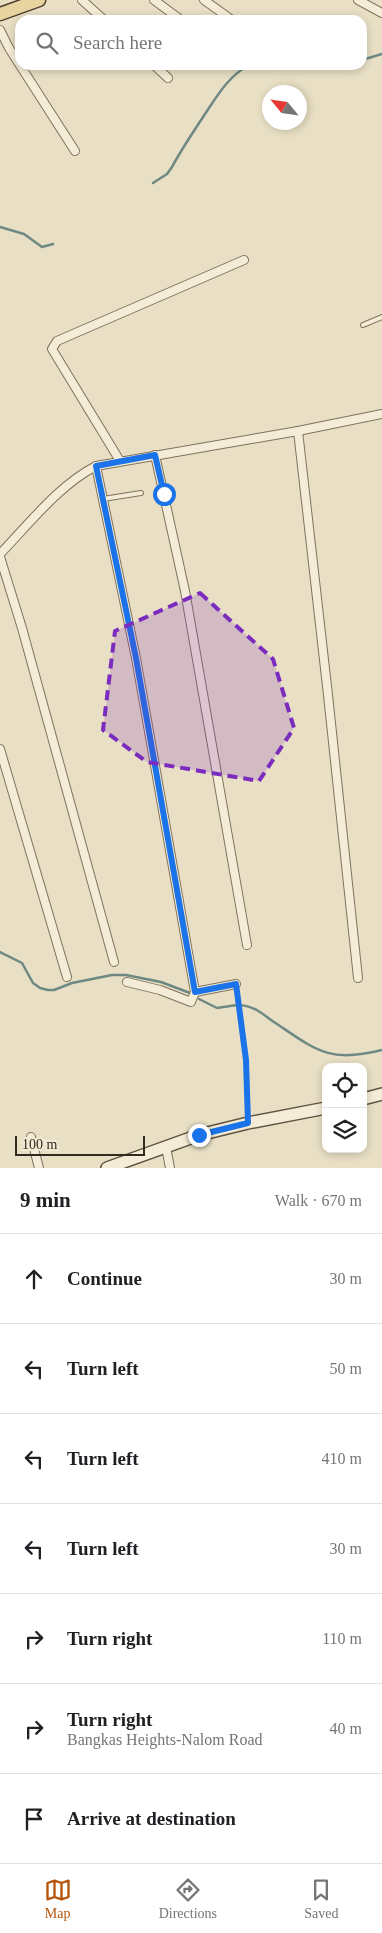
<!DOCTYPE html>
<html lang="en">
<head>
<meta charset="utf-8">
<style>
	body { margin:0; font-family:"Times New Roman",serif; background:#f6f6f6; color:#202124 }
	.controls { position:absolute; right:15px; bottom:15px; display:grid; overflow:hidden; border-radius:10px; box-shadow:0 2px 8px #0003 }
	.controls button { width:45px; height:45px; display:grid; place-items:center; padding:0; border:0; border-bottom:1px solid #e0e0e0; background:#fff; color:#202124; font:25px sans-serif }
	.compass { position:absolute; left:262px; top:85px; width:45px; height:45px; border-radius:50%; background:#fff; box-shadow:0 2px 8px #0003; rotate:299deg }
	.scale { position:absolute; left:15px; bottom:12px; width:130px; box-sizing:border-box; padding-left:5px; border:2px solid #32291f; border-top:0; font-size:14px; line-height:18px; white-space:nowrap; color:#32291f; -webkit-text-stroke:4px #f1e9d3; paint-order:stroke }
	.stop { position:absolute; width:15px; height:15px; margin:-11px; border:4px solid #1a73e8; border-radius:50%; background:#fff }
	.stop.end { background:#1a73e8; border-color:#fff; box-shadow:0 1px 5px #0008 }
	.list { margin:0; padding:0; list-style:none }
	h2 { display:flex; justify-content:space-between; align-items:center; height:65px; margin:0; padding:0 20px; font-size:21px }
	h2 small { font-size:16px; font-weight:400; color:#757577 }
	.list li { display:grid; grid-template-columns:32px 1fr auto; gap:15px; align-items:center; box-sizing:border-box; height:90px; padding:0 20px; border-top:1px solid #e0e0e0 }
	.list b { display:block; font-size:19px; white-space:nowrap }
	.list p { margin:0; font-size:16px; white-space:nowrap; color:#757577 }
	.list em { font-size:16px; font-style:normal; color:#757577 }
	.icon { flex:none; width:28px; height:28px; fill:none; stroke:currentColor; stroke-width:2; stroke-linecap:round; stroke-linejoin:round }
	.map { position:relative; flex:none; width:382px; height:1168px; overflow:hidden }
	.search { position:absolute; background:#fff; box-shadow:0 2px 8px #0003; left:15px; right:15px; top:15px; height:55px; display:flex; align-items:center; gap:12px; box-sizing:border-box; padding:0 18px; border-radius:15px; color:#757577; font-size:19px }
	.sheet { height:695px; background:#fff }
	nav { display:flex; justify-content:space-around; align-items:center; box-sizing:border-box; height:70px; border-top:1px solid #e0e0e0; background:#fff; font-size:14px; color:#757577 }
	nav a { display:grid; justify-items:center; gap:2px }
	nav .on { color:#b45309 }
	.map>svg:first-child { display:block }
</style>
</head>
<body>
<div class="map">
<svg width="382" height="1168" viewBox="0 0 382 1168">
	<rect width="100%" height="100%" fill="#e8dfc4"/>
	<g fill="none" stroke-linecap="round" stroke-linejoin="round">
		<!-- stream -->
		<g stroke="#6e8983" stroke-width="2.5">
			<path d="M362 60 382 54"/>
			<path d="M312 65 332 67 341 65"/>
			<path d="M153 183 167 174 172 167C181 150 192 134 203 117 216 98 227 77 249 65"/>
			<path d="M0 227 24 234 42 247 53 244"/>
			<path d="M0 952 22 963 33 983 40 988 48 990H54L72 983 112 975H126L161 982 190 993"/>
			<path d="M199 999 217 1008 237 1005"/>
			<path d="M240 1005C253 1006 262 1013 271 1020 315 1049 327 1064 382 1050"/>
		</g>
		<defs>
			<g id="lane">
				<path d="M363 325 382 317"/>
				<path d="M103 499 141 493"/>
			</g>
			<g id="street">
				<path d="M82 0 104 20"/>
				<path d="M154 0 181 20"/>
				<path d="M204 0 232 20"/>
				<path d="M358 0 382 13"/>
				<path d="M0 30 9 48 75 151"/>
				<path d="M154 65 168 78"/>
				<path d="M298 431 328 695 358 978"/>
				<path d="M155 455 185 591 247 945"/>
				<path d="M120 461 52 349 57 341 244 260"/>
				<path d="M96 466 136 658 195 992 191 1002 160 990 127 982"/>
				<path d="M0 554C29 524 59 485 96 466L298 431 382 414"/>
				<path d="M0 557 22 628 114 962"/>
				<path d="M0 749 67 977"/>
				<path d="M195 992 236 984"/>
				<path d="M31 1137 39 1168"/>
				<path d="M166 1147 170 1168"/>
			</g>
			<g id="secondary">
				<path d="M363 1099 382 1094"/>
				<path d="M107 1168 199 1135 248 1123 326 1108"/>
			</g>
			<path id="primary" d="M0 14 39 0"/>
		</defs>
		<!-- lane casing -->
		<use href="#lane" stroke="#81715d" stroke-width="6"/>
		<!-- street casing -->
		<use href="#street" stroke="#81715d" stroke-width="10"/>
		<!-- secondary casing -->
		<use href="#secondary" stroke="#625340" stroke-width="14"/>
		<!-- primary casing -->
		<use href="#primary" stroke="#4f4030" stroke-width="15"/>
		<!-- path -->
		<path stroke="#81715d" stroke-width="1" stroke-dasharray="4 2.5" stroke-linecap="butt" d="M237 992 246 1060 248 1112"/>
		<!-- lane -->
		<use href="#lane" stroke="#f4ecd6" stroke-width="4"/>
		<!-- street -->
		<use href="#street" stroke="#f4ecd6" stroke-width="8"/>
		<!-- secondary -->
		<use href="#secondary" stroke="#f4ecd6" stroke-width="11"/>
		<!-- primary -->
		<use href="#primary" stroke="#e7d4a0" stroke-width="12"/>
	</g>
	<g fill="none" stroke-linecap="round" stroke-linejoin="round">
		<!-- route -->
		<path stroke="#1a73e8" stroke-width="6" d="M164 494 155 455 96 466 136 658 195 992 236 984 246 1060 248 1123 199 1135"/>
	</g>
	<!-- marked area -->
	<path fill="#7b2cbf" fill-opacity="0.2" stroke="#7b2cbf" stroke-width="4" stroke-dasharray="10 6" stroke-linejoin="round" d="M200 593 273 659 294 728 259 781 147 762 103 730 115 631Z"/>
</svg>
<div class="controls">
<button><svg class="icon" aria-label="locate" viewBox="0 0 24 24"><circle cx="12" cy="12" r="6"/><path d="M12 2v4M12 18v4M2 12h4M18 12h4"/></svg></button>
<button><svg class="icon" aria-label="layers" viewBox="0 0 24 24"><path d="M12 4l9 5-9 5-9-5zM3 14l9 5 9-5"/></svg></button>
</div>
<svg class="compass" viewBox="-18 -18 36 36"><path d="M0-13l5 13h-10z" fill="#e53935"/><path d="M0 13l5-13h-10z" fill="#757577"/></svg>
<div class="scale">100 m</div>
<div class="stop" style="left:164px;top:494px"></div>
<div class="stop end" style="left:199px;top:1135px"></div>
<div class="search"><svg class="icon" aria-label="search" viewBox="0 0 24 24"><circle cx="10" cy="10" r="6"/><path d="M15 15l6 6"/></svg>Search here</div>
</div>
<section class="sheet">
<h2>9 min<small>Walk · 670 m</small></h2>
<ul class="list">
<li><svg class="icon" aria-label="ahead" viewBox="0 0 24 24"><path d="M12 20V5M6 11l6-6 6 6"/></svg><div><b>Continue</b></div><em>30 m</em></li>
<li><svg class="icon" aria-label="left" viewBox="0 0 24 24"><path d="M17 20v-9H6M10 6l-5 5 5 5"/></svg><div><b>Turn left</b></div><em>50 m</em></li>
<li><svg class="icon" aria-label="left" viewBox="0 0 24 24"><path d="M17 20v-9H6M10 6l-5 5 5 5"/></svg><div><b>Turn left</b></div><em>410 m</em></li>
<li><svg class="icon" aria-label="left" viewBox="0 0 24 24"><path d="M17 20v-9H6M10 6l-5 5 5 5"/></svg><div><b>Turn left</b></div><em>30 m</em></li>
<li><svg class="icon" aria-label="right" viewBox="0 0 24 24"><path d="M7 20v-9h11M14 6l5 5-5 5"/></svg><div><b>Turn right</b></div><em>110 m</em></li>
<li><svg class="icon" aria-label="right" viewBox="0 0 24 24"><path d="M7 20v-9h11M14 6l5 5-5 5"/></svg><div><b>Turn right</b><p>Bangkas Heights-Nalom Road</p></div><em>40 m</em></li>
<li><svg class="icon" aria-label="arrive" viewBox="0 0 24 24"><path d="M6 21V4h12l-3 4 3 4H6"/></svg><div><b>Arrive at destination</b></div></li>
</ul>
</section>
<nav>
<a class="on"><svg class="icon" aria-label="map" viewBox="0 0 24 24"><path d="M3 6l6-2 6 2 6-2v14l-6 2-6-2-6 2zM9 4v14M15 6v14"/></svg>Map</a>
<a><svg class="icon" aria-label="directions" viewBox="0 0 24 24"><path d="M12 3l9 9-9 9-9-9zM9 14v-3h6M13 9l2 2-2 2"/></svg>Directions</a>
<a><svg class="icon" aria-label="saved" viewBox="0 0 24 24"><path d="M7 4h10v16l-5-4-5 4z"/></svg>Saved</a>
</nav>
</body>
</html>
